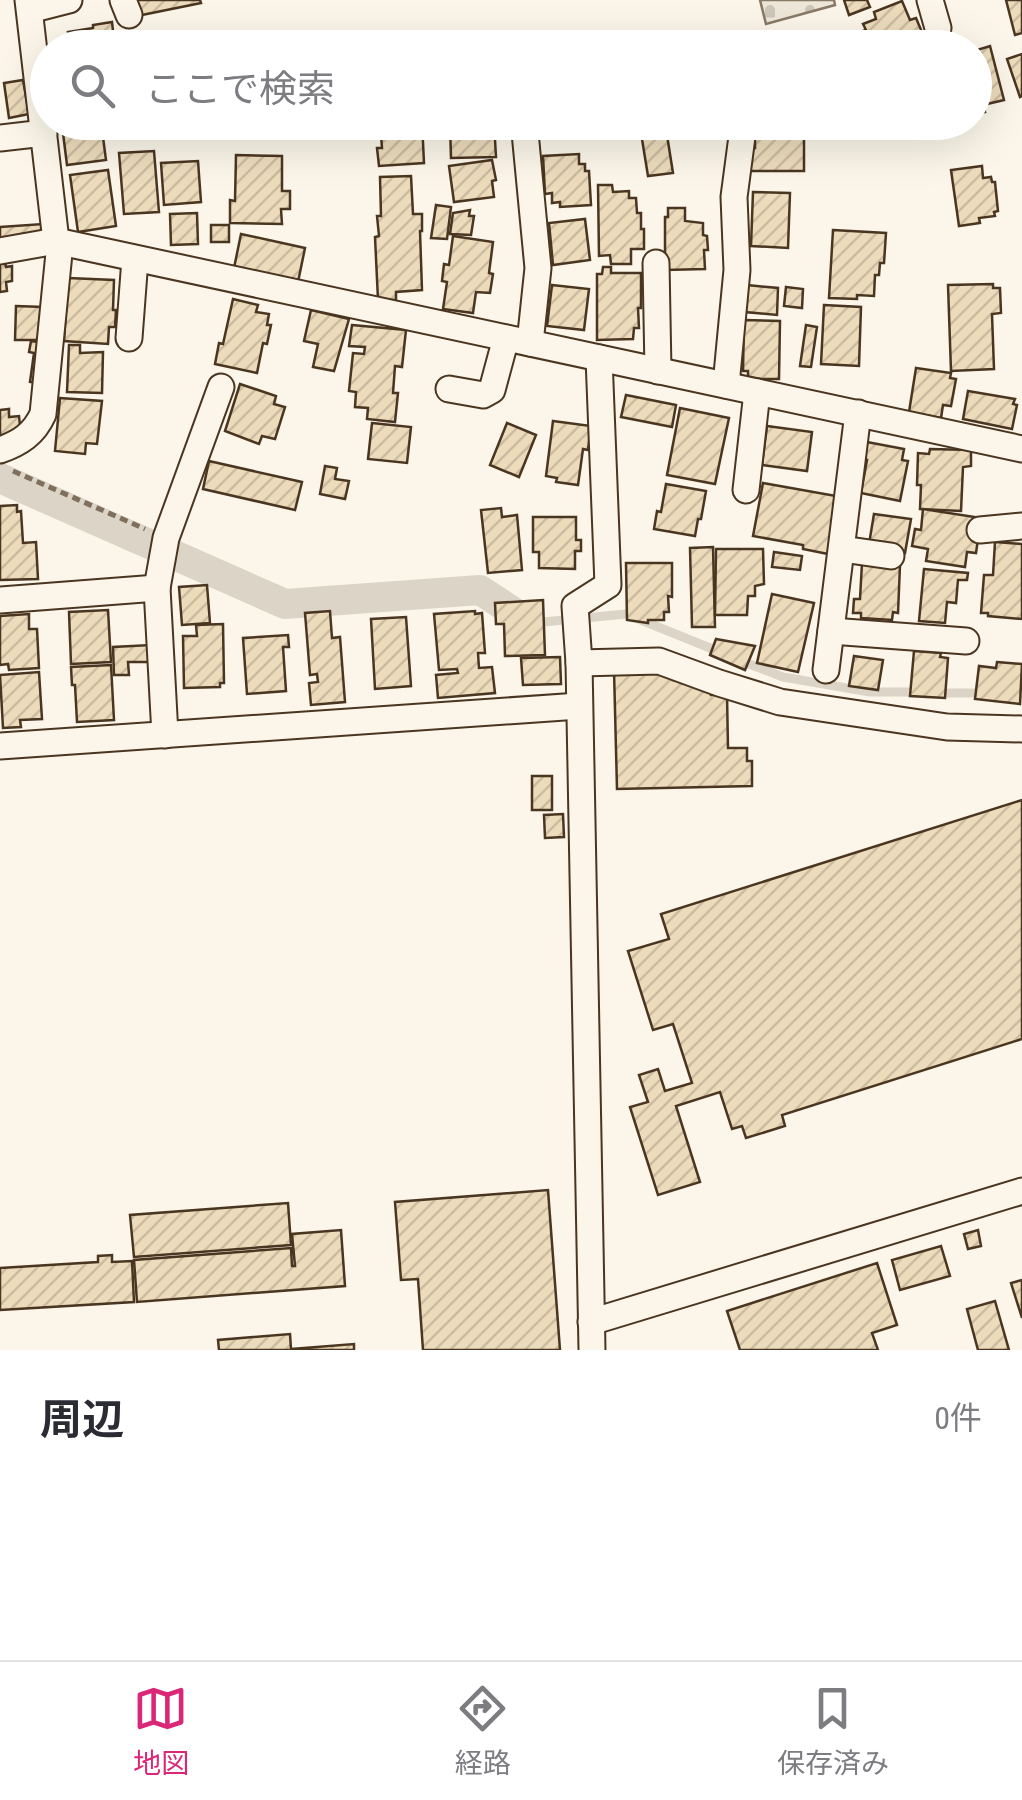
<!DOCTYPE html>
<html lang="ja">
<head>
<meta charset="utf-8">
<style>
	body { margin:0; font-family:"Roboto Condensed","Noto Sans JP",sans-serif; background:#f2f2f3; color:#2b2b33 }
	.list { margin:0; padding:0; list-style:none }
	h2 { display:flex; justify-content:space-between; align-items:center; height:130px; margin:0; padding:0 40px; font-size:42px }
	h2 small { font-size:32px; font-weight:400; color:#7c7c81 }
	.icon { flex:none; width:55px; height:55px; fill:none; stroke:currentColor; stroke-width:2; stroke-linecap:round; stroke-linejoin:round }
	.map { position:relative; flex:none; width:1022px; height:1350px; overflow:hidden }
	.search { position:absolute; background:#fff; box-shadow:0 10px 40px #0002; left:30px; right:30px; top:30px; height:110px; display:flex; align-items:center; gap:25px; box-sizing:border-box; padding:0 35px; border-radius:55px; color:#7c7c81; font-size:38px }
	.sheet { height:310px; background:#fff }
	nav { display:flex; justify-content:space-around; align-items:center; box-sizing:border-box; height:140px; border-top:2px solid #e1e1e2; background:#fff; font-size:28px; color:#7c7c81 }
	nav a { display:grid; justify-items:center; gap:5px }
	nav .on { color:#db2777 }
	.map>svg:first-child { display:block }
</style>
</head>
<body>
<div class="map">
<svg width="1022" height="1350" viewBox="0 0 1022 1350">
	<defs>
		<pattern id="cemetery-stones" width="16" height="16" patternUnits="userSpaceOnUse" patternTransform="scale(2.5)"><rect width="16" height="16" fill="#ede6d9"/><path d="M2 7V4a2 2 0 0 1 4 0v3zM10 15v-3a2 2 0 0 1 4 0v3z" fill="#cdc6ba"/></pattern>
		<pattern id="building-hatch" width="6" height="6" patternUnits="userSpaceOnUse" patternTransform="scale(2.5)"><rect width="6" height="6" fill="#ecdcbc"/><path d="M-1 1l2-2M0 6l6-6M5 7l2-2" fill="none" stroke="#ccbda1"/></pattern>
	</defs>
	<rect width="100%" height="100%" fill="#fbf6e9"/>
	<!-- cemetery -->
	<path fill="url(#cemetery-stones)" stroke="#887966" stroke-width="2.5" d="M760 0H834L835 5 766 24Z"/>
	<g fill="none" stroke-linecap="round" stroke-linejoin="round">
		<!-- stream -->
		<g stroke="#dcd4c6" stroke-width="9">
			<path d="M533 623 626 614 720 652"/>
			<path d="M739 660 783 677 870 692H919"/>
			<path d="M934 693H984"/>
		</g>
		<!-- canal -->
		<path stroke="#dcd4c6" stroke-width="30" d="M0 478 285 604 480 590 530 623"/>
	</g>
	<!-- building -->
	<g fill="url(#building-hatch)" stroke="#4a3520" stroke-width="2.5">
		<path d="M134 0H200L201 3 137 16Z"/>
		<path d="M844 0H867L870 7 849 15Z"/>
		<path d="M1006 0H1022V33L1015 35Z"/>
		<path d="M902 1 910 20 916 18 924 37 917 39 922 48H866L860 32 866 30 863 24 876 19 874 12Z"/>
		<path d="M112 22 115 48H71L68 32 93 28V25Z"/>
		<path d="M990 46 1004 100 983 105 985 112 974 114V51Z"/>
		<path d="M1022 54V96L1020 97 1007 59Z"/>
		<path d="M23 80 29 114 9 118 4 83Z"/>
		<path d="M80 122H101L106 160 67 165 62 125Z"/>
		<path d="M245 122H267L264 125 263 135 247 134 248 125H244Z"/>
		<path d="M380 122H422L424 163 379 166 377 148H382Z"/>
		<path d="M755 122H804V171H749V148H755Z"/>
		<path d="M494 123 496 157 451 158 450 124Z"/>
		<path d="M667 135 673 173 648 176 642 139Z"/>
		<path d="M154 151 159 212 124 214 119 153Z"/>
		<path d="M579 154V164H585V171H589L591 205 560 207V202L552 203V193L545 194 543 156Z"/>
		<path d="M236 155 282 156V191H290V209H281L282 224 230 223V200L235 201Z"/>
		<path d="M492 160 496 180 492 181 494 197 454 202 449 166Z"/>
		<path d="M198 161 201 202 164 205 161 163Z"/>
		<path d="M982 166 983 178 991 177 992 182H995L998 211 994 212 995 216 979 218 980 223 959 226 951 170Z"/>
		<path d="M108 170 116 226 78 232 70 175Z"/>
		<path d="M411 176 413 214H422V231H420L422 290 396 292V300H378L375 237 379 236 377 216H381L380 177Z"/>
		<path d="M598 185H612L613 192 629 191V198H636L637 213H641V229H644V249H631V264H611L610 255 599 256Z"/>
		<path d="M753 192 790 193 788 248 751 246Z"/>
		<path d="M436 205 451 207 447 239 431 238Z"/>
		<path d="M668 208H685V221L703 223V235L707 236 708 250H704L705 269 665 270V217H668Z"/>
		<path d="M470 210 469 216H474L471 235 450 234 453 213Z"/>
		<path d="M197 213 198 244 171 245 170 214Z"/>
		<path d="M585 219 590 260 553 265 549 223Z"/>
		<path d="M43 224 44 236 0 239V227Z"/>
		<rect x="211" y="225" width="18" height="17"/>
		<path d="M833 230 886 233 884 263H880L879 275H875L874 296 857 295V299L829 298Z"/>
		<path d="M241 234 305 248 298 282 234 268Z"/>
		<path d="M453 236 493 242 489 273 493 274 490 293 476 292 473 313 443 309 447 282 442 281 444 264 449 265Z"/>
		<path d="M5 263 6 267 12 266V281L6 282 7 291 0 292V264Z"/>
		<path d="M603 267H611V273H641V308H638L639 328H634L633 339 597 340V274H602Z"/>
		<path d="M68 278 114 280 113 310H116L115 327H109L108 344 64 341Z"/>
		<path d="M993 284V288H1000L1001 313 992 314 994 369 951 371 948 285Z"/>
		<path d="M552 285 589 289 584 330 547 326Z"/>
		<path d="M747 285 778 288 777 315 745 312Z"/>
		<path d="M786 287 803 289 802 308 784 306Z"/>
		<path d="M233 299 258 305 256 312 269 314 267 325H271L267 344 263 343 257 373 215 364 219 343 223 344Z"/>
		<path d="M824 305 861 307 859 366 821 364Z"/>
		<path d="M16 306 43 307 42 340H15Z"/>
		<path d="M311 310 349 319 334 371 313 367 318 344 304 341Z"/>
		<path d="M744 320 780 321 779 379H748V371H743Z"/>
		<path d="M352 325 406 330 402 367 395 366 393 393H398L395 422 367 419 368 408 355 407 356 392 349 391 353 353 364 354 365 347 349 346Z"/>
		<path d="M806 325 817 327 811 367 800 366Z"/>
		<path d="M31 341 45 343 40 383 30 382 34 353 29 352Z"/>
		<path d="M69 345H80V353L103 352 102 393 67 392Z"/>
		<path d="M916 368 951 373 950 378 956 379 951 406 943 405 941 418 909 412Z"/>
		<path d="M240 384 276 396 274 404 285 407 275 439 262 436 259 444 225 431Z"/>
		<path d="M968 391 1015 399 1013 404 1017 405 1012 429 963 419Z"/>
		<path d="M626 395 676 405 672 427 621 417Z"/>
		<path d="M60 398 102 401 97 444 86 443 85 454 55 451Z"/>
		<path d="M680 408 729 418 715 484 667 475Z"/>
		<path d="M9 409V417L19 416 21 436 0 444V410Z"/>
		<path d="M553 421 591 426 588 450 583 449 578 485 556 482 557 478 546 476Z"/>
		<path d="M372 423 411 427 407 463 368 459Z"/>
		<path d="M507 423 536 435 519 477 490 465Z"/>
		<path d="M767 426 812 432 807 471 762 465Z"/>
		<path d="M867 442 904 449 902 460 908 461 900 501 861 493 867 460H863Z"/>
		<path d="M930 449 971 450V466L963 467 961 511 920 509 921 485H917L918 453 929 454Z"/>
		<path d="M209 461 302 482 295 510 203 489Z"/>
		<path d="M325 466 337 468 335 479 349 481 345 499 320 494Z"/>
		<path d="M763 483 836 496 828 554 803 549V545L753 536Z"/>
		<path d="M666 484 706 491 701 519H698L695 536 654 529 657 511 661 512Z"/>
		<path d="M17 505V512L21 511 23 543 36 542 38 579 0 580V506Z"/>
		<path d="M501 508 502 517 517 515 522 570 488 573 481 510Z"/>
		<path d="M923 509 981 518 976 553 967 552 965 567 926 561 928 549 912 546 915 529 921 530Z"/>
		<path d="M874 514 911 519 905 553 869 544Z"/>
		<path d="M533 517H576V540H581V551H575V569L539 568V552H533Z"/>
		<path d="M995 542 1022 544V619L988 616V613H981L984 575H993Z"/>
		<path d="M713 547 715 627H692L690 548Z"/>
		<path d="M716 549H763L764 584 755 586V596H748L747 615H715Z"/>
		<path d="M774 552 802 556 800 570 772 567Z"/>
		<path d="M626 563H672V597L668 596 669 612H664V620H648V623L627 620Z"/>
		<path d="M862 563 900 565 898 613 893 612 892 620 861 618V613H853L854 599H860Z"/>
		<path d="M924 569 968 573 967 580H958L956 603 947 602 945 623 919 621Z"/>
		<path d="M207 585 210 623 182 625 179 587Z"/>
		<path d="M772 594 814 603 798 672 757 663Z"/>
		<path d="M543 600 545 655 505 656 504 624H496L495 603Z"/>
		<path d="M108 610 111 662 71 664 69 612Z"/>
		<path d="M330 611 332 638 340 637 345 702 311 705 309 683 318 682 317 674 310 675 305 613Z"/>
		<path d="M475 611V614L482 613 485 653H478L479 668 492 667 495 693 438 698 436 675 458 673 457 669 439 670 434 614Z"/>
		<path d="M29 614V629H37L39 668 9 670 8 664 0 665V616Z"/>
		<path d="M406 617 411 686 375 689 371 619Z"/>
		<path d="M223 624 224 683H220V687L184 688 183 636H197L196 625Z"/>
		<path d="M288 635 289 647H283L286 691 247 694 243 638Z"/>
		<path d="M716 639 755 646 745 670 710 655Z"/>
		<path d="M151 645 149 662H128L129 675H114L113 647Z"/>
		<path d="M914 651 941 653 940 657 948 658 945 698 910 696Z"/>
		<path d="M854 656 883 660 878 690 849 686Z"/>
		<path d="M560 657 561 684 523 685 521 658Z"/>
		<path d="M997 662 1022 664 1020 704 975 699 979 666 996 668Z"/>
		<path d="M111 665 114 720 77 722 75 685H72L71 667Z"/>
		<path d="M614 670 673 673V680H686L711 687V695L727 694 728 748H747V761H752V786L617 789Z"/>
		<path d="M39 672 42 719 20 720 21 727 3 728 0 675Z"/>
		<rect x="532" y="776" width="20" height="34"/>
		<path d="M1022 800V1039L782 1115 785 1126 746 1138 742 1126 732 1129 720 1092 676 1106 700 1182 658 1195 630 1107 648 1102 639 1075 658 1069 665 1091 692 1083 673 1024 653 1030 628 951 669 939 661 914Z"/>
		<path d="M563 814 564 837 545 838 544 815Z"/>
		<path d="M548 1190 560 1350H423L418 1279 401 1280 395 1202Z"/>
		<path d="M288 1203 291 1245 134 1257 130 1215Z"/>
		<path d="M341 1230 345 1286 137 1302 134 1260 291 1248 292 1266H295L292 1234Z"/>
		<path d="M978 1230 981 1246 968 1249 964 1234Z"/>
		<path d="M941 1246 950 1276 900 1290 892 1260Z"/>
		<path d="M112 1255V1262L132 1261 134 1302 0 1310V1268L98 1262V1256Z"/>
		<path d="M877 1263 897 1325 872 1333 878 1350H740L727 1311Z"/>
		<path d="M1022 1280V1318L1011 1283Z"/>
		<path d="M995 1301 1009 1350H978L967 1309Z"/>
		<path d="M290 1334 291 1349 354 1344V1350H219L218 1340Z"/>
	</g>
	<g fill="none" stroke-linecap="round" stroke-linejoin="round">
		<defs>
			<g id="minor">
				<path d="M28 0 56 241"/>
				<path d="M123 0 129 15"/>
				<path d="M930 0 938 28"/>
				<path d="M30 10 69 0"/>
				<path d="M524 122 538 268 530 343"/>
				<path d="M0 138 44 133"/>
				<path d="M0 251 56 241 1022 449"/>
				<path d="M656 263 658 371"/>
				<path d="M129 338 135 259"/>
				<path d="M726 385 737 270 734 197 743 129 741 122"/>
				<path d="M449 389 483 395 492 390 506 338"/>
				<path d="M0 450C20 443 34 434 43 414L60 243"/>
				<path d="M746 490 757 392"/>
				<path d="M980 530 1022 526"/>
				<path d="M842 549 891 556"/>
				<path d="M157 588 166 538 221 387"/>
				<path d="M0 600 157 588 165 735"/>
				<path d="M831 631 966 641"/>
				<path d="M579 663 659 661 719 683 780 702 947 727 1022 729"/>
				<path d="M826 670 858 413"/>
				<path d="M0 746 579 706"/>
				<path d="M591 1322 1022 1191"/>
				<path d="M592 1350 579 663 575 606 608 585 599 358"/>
			</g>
		</defs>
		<!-- minor casing -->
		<use href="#minor" stroke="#4a3520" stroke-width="29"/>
		<!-- path -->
		<path stroke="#7f6f5c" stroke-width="5" stroke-dasharray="8 5" stroke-linecap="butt" d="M13 471 145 529"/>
		<!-- minor -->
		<use href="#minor" stroke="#fbf6e9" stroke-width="25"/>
	</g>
</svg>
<div class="search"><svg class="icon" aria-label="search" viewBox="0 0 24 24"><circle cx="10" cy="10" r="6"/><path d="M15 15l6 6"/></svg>ここで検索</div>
</div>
<section class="sheet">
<h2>周辺<small>0件</small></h2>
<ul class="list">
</ul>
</section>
<nav>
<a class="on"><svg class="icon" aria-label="map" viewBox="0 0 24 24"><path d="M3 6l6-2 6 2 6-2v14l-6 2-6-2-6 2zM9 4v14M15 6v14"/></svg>地図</a>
<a><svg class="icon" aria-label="directions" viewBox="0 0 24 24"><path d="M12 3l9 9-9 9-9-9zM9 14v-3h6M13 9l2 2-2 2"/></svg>経路</a>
<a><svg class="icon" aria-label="saved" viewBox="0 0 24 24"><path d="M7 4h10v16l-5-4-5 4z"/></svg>保存済み</a>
</nav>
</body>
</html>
